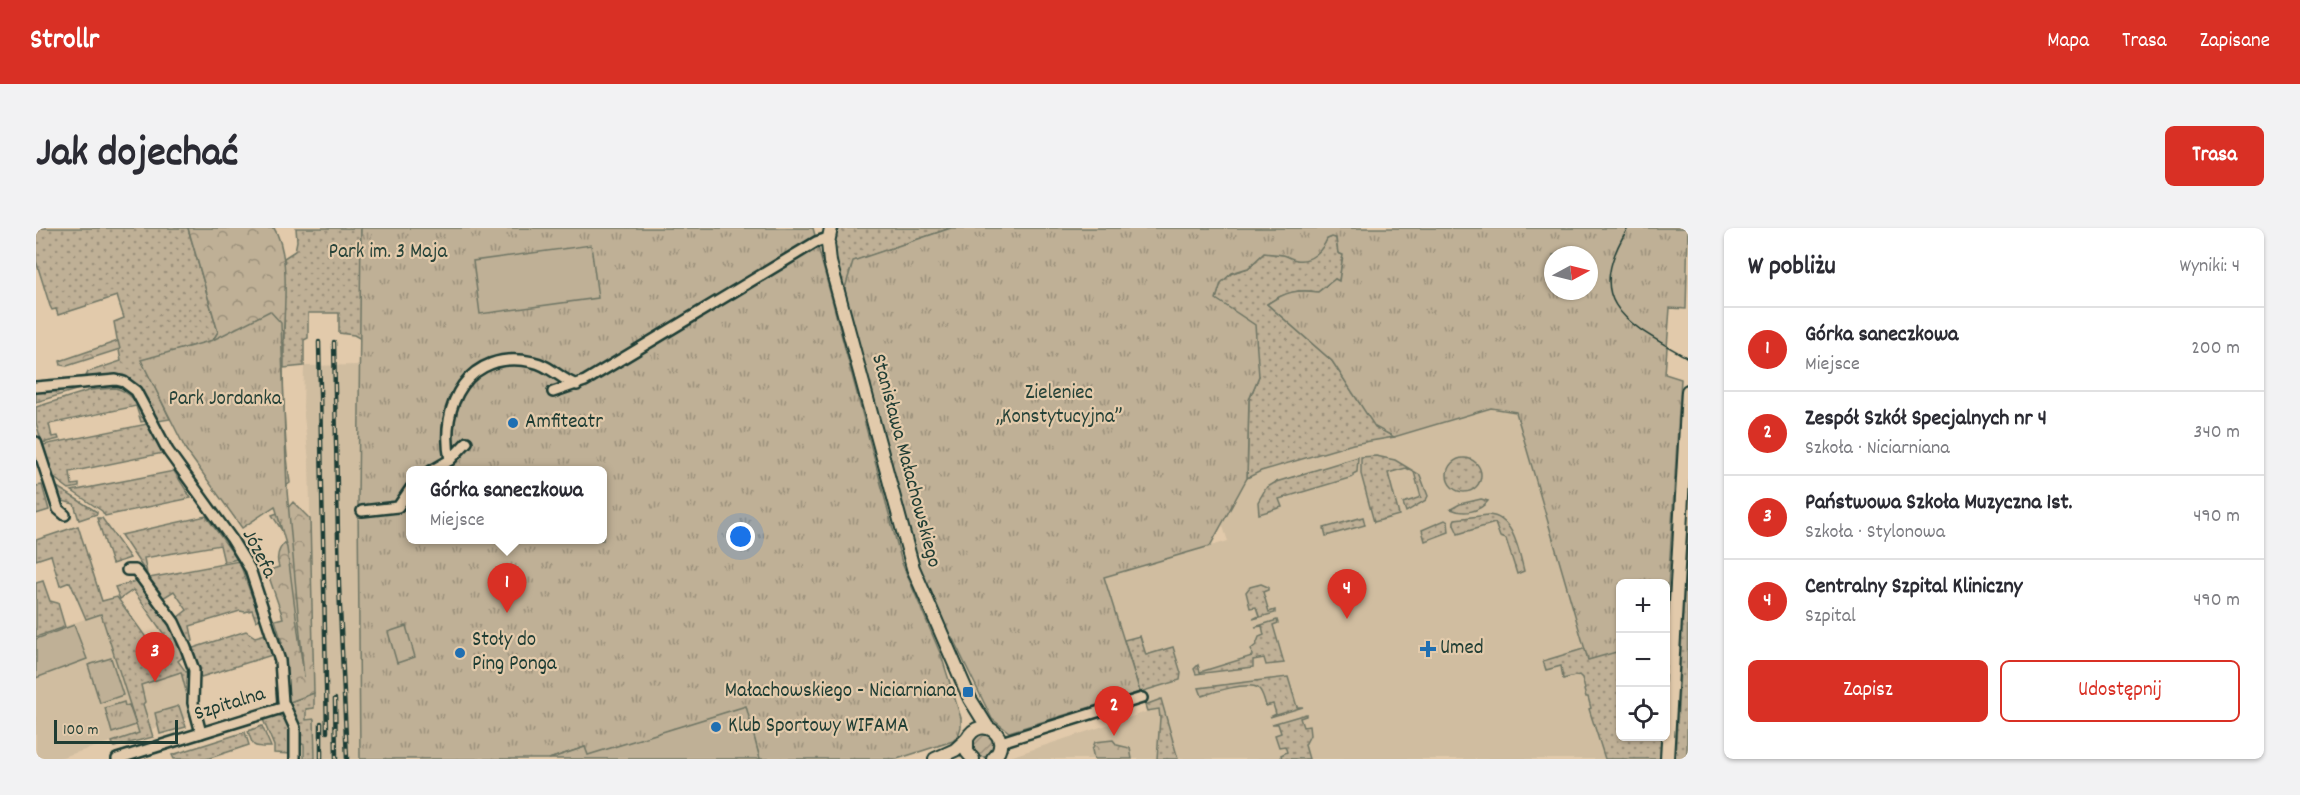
<!DOCTYPE html>
<html lang="pl">
<head>
<meta charset="utf-8">
<style>
	body { margin:0; font-family:Dekko,sans-serif; background:#f2f2f3; color:#2b2b33 }
	.controls { position:absolute; right:18px; bottom:18px; display:grid; overflow:hidden; border-radius:9px; box-shadow:0 2px 4px #0004 }
	.controls button { width:54px; height:54px; display:grid; place-items:center; padding:0; border:0; border-bottom:2px solid #e1e1e2; background:#fff; color:#2b2b33; font:30px sans-serif }
	.compass { position:absolute; left:1508px; top:18px; width:54px; height:54px; border-radius:50%; background:#fff; box-shadow:0 2px 4px #0004; rotate:83deg }
	.scale { position:absolute; left:18px; bottom:15px; width:124px; box-sizing:border-box; padding-left:6px; border:3px solid #1f3d34; border-top:0; font-size:16px; line-height:21px; white-space:nowrap; color:#1f3d34; -webkit-text-stroke:4px #e2caab; paint-order:stroke }
	.you { position:absolute; left:705px; top:309px; width:21px; height:21px; margin:-15px; border:4px solid #fff; border-radius:50%; background:#1a73e8; box-shadow:0 0 0 9px #1a73e833 }
	.badge { display:grid; place-items:center; width:39px; height:39px; border-radius:50%; background:#d93025; color:#fff; font-size:20px; font-weight:700 }
	.pin { position:absolute; translate:-50% -50px; filter:drop-shadow(0 2px 3px #0008) }
	.pin::after { content:''; position:absolute; top:32px; width:21px; height:18px; background:inherit; clip-path:polygon(0 0,100% 0,50% 100%) }
	.popup { position:absolute; left:370px; top:238px; width:201px; height:78px; box-sizing:border-box; display:grid; place-content:center; border-radius:9px; background:#fff; filter:drop-shadow(0 2px 4px #0005); font-size:20px; white-space:nowrap; color:#7c7c81 }
	.popup b { font-size:22px; color:#2b2b33 }
	.popup::after { content:''; position:absolute; left:50%; top:100%; margin-left:-12px; border:12px solid transparent; border-top-color:#fff }
	.list { margin:0; padding:0; list-style:none }
	h2 { display:flex; justify-content:space-between; align-items:center; height:78px; margin:0; padding:0 24px; font-size:26px }
	h2 small { font-size:20px; font-weight:400; color:#7c7c81 }
	.list li { display:grid; grid-template-columns:39px 1fr auto; gap:18px; align-items:center; box-sizing:border-box; height:84px; padding:0 24px; border-top:2px solid #e1e1e2 }
	.list b { display:block; font-size:22px; white-space:nowrap }
	.list p { margin:0; font-size:20px; white-space:nowrap; color:#7c7c81 }
	.list em { font-size:20px; font-style:normal; color:#7c7c81 }
	.actions { display:flex; gap:12px; padding:18px 24px }
	.actions a { flex:1; padding:14px 0; border:2px solid #d93025; border-radius:9px; text-align:center; font-size:21px; color:#d93025 }
	.actions .main { background:#d93025; color:#fff }
	.icon { flex:none; width:33px; height:33px; fill:none; stroke:currentColor; stroke-width:2; stroke-linecap:round; stroke-linejoin:round }
	.map { position:relative; flex:none; width:1652px; height:531px; overflow:hidden; border-radius:9px }
	header { display:flex; align-items:center; gap:36px; box-sizing:border-box; height:84px; padding:0 30px; background:#d93025; color:#fff }
	header strong { font-size:28px }
	nav { display:flex; gap:33px; margin-inline-start:auto; font-size:21px }
	.intro { display:flex; align-items:center; justify-content:space-between; box-sizing:border-box; height:144px; padding:0 36px }
	h1 { margin:0; font-size:42px }
	.button { padding:15px 27px; border-radius:9px; background:#d93025; color:#fff; font-size:21px; font-weight:700 }
	main { display:flex; gap:36px; padding:0 36px }
	aside { flex:1; background:#fff; border-radius:9px; box-shadow:0 2px 4px #0004 }
	.map>svg:first-child { display:block }
</style>
</head>
<body>
<header>
<strong>Strollr</strong>
<nav><a>Mapa</a><a>Trasa</a><a>Zapisane</a></nav>
</header>
<div class="intro"><h1>Jak dojechać</h1><a class="button">Trasa</a></div>
<main>
<div class="map">
<svg width="1652" height="531" viewBox="0 0 1652 531">
	<defs>
		<pattern id="grass-dots" width="8" height="8" patternUnits="userSpaceOnUse" patternTransform="scale(1.5)"><rect width="8" height="8" fill="#bfb096"/><path d="M2 2h.1M6 6h.1" fill="none" stroke="#9b907b" stroke-width="1.8" stroke-linecap="round"/></pattern>
		<pattern id="forest-crowns" width="20" height="18" patternUnits="userSpaceOnUse" patternTransform="scale(1.5)"><rect width="20" height="18" fill="#bfb096"/><path d="M2 6a3 3 0 1 1 6 0M12 15a3 3 0 1 1 6 0" fill="none" stroke="#9b907b"/></pattern>
		<pattern id="park-tufts" width="24" height="20" patternUnits="userSpaceOnUse" patternTransform="scale(1.5)"><rect width="24" height="20" fill="#bfb096"/><path d="M3 7l-1-3M5 7V3M7 7l1-3M15 17l-1-3M17 17v-4M19 17l1-3" fill="none" stroke="#9b907b"/></pattern>
		<pattern id="garden-furrows" width="10" height="10" patternUnits="userSpaceOnUse" patternTransform="scale(1.5)"><rect width="10" height="10" fill="#bfb096"/><path d="M-1 1l2-2M0 10L10 0M9 11l2-2" fill="none" stroke="#9b907b"/></pattern>
	</defs>
	<rect width="100%" height="100%" fill="#e2caab"/>
	<filter id="ink" filterUnits="userSpaceOnUse"><feTurbulence type="fractalNoise" baseFrequency=".0167" numOctaves="2"/><feDisplacementMap in="SourceGraphic" scale="12" xChannelSelector="R" yChannelSelector="G"/><feConvolveMatrix kernelMatrix="1 2 1 2 8 2 1 2 1" color-interpolation-filters="sRGB"/></filter>
	<g filter="url(#ink)">
		<!-- built -->
		<g fill="#d0bda0">
			<path d="M325 137 322 272 324 531H279L278 492H270V481L278 480V465L273 233 267 179 268 138Z"/>
			<path d="M1455 180 1480 184 1486 199 1580 531H968L1110 484 1068 349 1192 313 1186 296 1211 250 1225 243 1317 216 1358 209Z"/>
			<path d="M65 385 113 440 139 432 150 447 157 488 20 531H0V409Z"/>
		</g>
		<!-- grass -->
		<g fill="url(#grass-dots)" stroke="#6f7665" stroke-width="1.5">
			<path d="M0 0H152L182 104 177 112 109 139 134 191 122 193C98 153 99 145 49 150L52 144 85 133 78 94 88 90 81 68 22 87 20 81 16 82 14 78 0 33Z"/>
			<path d="M260 0H325V111L318 107 303 105V85H272V110L268 112V138L248 140V30L259 23 261 13Z"/>
			<path d="M805 0H915L818 33 807 67C804 50 790 12 805 0Z"/>
			<path d="M1296 9 1300 10 1302 25 1307 27 1303 53 1294 54 1282 64C1262 61 1248 64 1231 76L1296 133 1339 198 1358 209 1317 216 1225 243 1211 250 1213 172 1223 148 1180 71 1185 54 1196 45 1212 40 1228 25 1251 27 1261 32C1276 28 1284 26 1291 11Z"/>
			<path d="M46 159 47 160 0 174V164Z"/>
			<path d="M79 160C97 164 102 178 110 193L105 194 100 178 13 196 16 209 22 208 23 211 6 215 0 195V179L55 162Z"/>
			<path d="M111 196 127 225 34 244 36 257 43 256V259L33 261 17 249 7 217Z"/>
			<path d="M1340 228 1359 232 1384 247 1392 268 1390 272 1370 284 1367 275 1385 269 1378 244 1370 240 1352 245 1363 287 1338 294 1325 246V229Z"/>
			<path d="M1322 229 1321 244 1317 246V249L1243 271 1246 279 1223 286 1222 274 1230 260 1240 254Z"/>
			<circle cx="1428" cy="247" r="17"/>
			<path d="M138 243 155 270 69 288 66 283 36 263Z"/>
			<path d="M6 257 13 282 0 286V258Z"/>
			<path d="M18 257 61 284V286L43 292 38 276 23 272Z"/>
			<path d="M1445 271 1452 273C1443 284 1428 287 1415 281L1424 276Z"/>
			<path d="M1452 287C1478 288 1483 324 1488 343L1481 346 1470 311 1464 309 1459 295 1422 306C1421 301 1415 296 1419 291Z"/>
			<path d="M170 288 201 331 188 334 184 317 108 330 111 346 85 307Z"/>
			<path d="M1327 289 1329 297 1290 308 1288 300Z"/>
			<path d="M61 290H66L94 330 76 336Z"/>
			<path d="M1409 292 1412 294 1413 304 1389 313 1386 302Z"/>
			<path d="M1652 297 1651 531H1639Z"/>
			<path d="M42 298 66 373 81 369 119 422 132 412 97 362 84 371 79 359 103 352 138 401 148 428 142 433 150 444 155 443 157 490 145 444 105 457 109 474 107 476 117 509 78 519 76 514 103 505 65 386 50 391 34 354 24 358 15 327 0 332V312Z"/>
			<path d="M203 333 224 391 220 393 216 382 209 384 204 383 154 398 157 413 153 415 141 390 151 382 138 363 127 370 113 350Z"/>
			<path d="M7 353 14 373 22 375 29 399 0 409V355Z"/>
			<path d="M1225 356 1232 359V362L1227 364 1233 384 1239 382V385L1217 391 1223 388 1220 379 1214 380 1210 364 1214 359Z"/>
			<path d="M1241 392 1242 395 1237 397 1248 435 1230 437 1228 430 1217 432V439L1160 446 1158 441 1162 437 1164 444 1216 428 1215 421 1220 417 1223 409 1228 407 1226 398 1219 399Z"/>
			<path d="M210 403 219 409 230 406 236 427 165 449 154 421Z"/>
			<path d="M1104 408 1110 427 1137 419 1145 445 1144 452 1104 464 1088 412Z"/>
			<path d="M1584 410V508L1625 509 1624 531H1569L1553 481 1555 480 1552 469H1550L1548 462 1549 461 1546 450 1543 447 1527 451 1525 438 1510 442 1507 433Z"/>
			<path d="M1252 449 1261 479H1267L1234 489 1240 486 1237 476 1230 478C1228 472 1227 464 1222 460 1212 453 1177 464 1166 468L1163 460Z"/>
			<path d="M278 465V480L270 481V492L278 491 279 531H268V517L263 514 262 498 251 475Z"/>
			<path d="M1125 471 1142 531H1121L1124 490 1123 481 1111 483 1109 477Z"/>
			<path d="M143 478 150 499 124 506 119 485Z"/>
			<path d="M239 486C258 492 255 508 255 526L238 525V518L226 489Z"/>
			<path d="M1270 486V488L1264 490 1267 499 1273 498 1274 507 1269 517 1273 531H1246L1245 527 1251 524 1249 518 1243 519 1239 507 1245 505 1242 496H1236Z"/>
			<path d="M226 498 235 519C217 519 217 520 212 503Z"/>
			<path d="M209 504 213 517 171 531H138L136 527Z"/>
		</g>
		<!-- forest -->
		<g fill="url(#forest-crowns)" stroke="#6f7665" stroke-width="1.5">
			<path d="M152 0H238C256 29 247 87 247 122 247 166 248 211 254 255L239 266 177 112 182 104Z"/>
			<path d="M82 113 84 121 31 138 25 137 24 133Z"/>
			<path d="M257 274 274 291 278 465 251 475 249 432 244 418 246 415 239 392 247 390 231 343 243 339C239 327 243 319 252 312L236 287 250 282Z"/>
			<path d="M1077 512 1081 517 1094 520 1096 531H1058L1056 522 1059 514Z"/>
		</g>
		<!-- park -->
		<g fill="url(#park-tufts)" stroke="#6f7665" stroke-width="1.5" fill-rule="evenodd">
			<path d="M325 0H777L866 335 905 427 925 490V499L922 508 917 513 861 531H724L709 479 551 528 549 519 513 531H324L322 272ZM375 243H567V312H375Z"/>
			<path d="M915 0H1652L1650 81 1634 80 1629 146 1645 151 1630 392V356H1584V423L1552 432 1480 184 1455 180 1358 209 1339 199 1296 133 1231 76C1250 64 1260 61 1282 64L1299 51 1303 53 1307 27 1302 25 1300 10 1296 9 1291 11C1286 23 1275 34 1261 32 1256 32 1252 28 1247 27 1241 26 1234 26 1228 25L1212 40 1196 45 1185 55 1180 71 1219 97 1223 148 1213 172 1211 250 1174 318 1068 349 1104 464 973 504 956 491 916 409 912 410 884 346 807 67 817 33ZM1517 27H1553V63H1517Z"/>
			<path d="M234 83 245 95 251 263 268 449 251 320 239 278 206 300 150 222 105 132 177 112Z"/>
			<path d="M88 474 89 478 93 477 100 497 76 505 69 480Z"/>
		</g>
		<!-- garden -->
		<circle fill="url(#garden-furrows)" stroke="#6f7665" stroke-width="1.5" cx="947" cy="517" r="12"/>
		<!-- pitch -->
		<g fill="#bfb096" stroke="#6f7665" stroke-width="1.5">
			<path d="M555 17 562 70 444 86 437 33Z"/>
			<path d="M38 397 51 431 0 450V411Z"/>
			<path d="M370 398 379 429 361 435 352 404Z"/>
			<path d="M75 430 87 467 64 475 52 437Z"/>
			<path d="M710 478 724 531H513L549 519 552 527Z"/>
		</g>
		<g fill="none" stroke-linecap="round" stroke-linejoin="round">
			<defs>
				<g id="street">
					<path d="M0 159 80 152 88 154 100 163 132 223 195 310 214 341 244 433 247 474 259 500V531"/>
					<path d="M517 164 549 153 780 14 792 10"/>
					<path d="M0 214 22 281 29 287"/>
					<path d="M431 214 414 232C403 177 432 120 497 134 514 137 525 152 541 157"/>
					<path d="M395 243 414 232"/>
					<path d="M326 283 362 279 375 260"/>
					<path d="M91 342H99L102 345 138 394 150 420 158 442 157 475 165 505"/>
					<path d="M965 514 1106 470"/>
					<path d="M81 531 249 479"/>
				</g>
				<g id="secondary">
					<path d="M795 0 792 15 794 34 877 340 934 471 952 500"/>
					<path d="M899 531 919 522 931 511"/>
					<path d="M937 531 931 524V511C945 484 979 510 957 531"/>
					<path d="M1631 531 1652 163"/>
				</g>
			</defs>
			<!-- street casing -->
			<use href="#street" stroke="#1f3d34" stroke-width="14"/>
			<!-- secondary casing -->
			<use href="#secondary" stroke="#1f3d34" stroke-width="16"/>
			<!-- street -->
			<use href="#street" stroke="#e2caab" stroke-width="9"/>
			<!-- secondary -->
			<use href="#secondary" stroke="#e2caab" stroke-width="12"/>
			<!-- tram -->
			<path stroke="#1f3d34" stroke-width="1.5" d="M1592 0C1546 76 1591 95 1652 130"/>
			<defs>
				<g id="rail">
					<path d="M283 114 291 504"/>
					<path d="M298 114 303 358 311 531"/>
					<path d="M299 471 300 531"/>
					<path d="M285 495V531"/>
				</g>
			</defs>
			<!-- rail casing -->
			<use href="#rail" stroke="#1f3d34" stroke-width="4.5"/>
			<!-- rail -->
			<use href="#rail" stroke="#e2caab" stroke-width="2" stroke-dasharray="7" stroke-linecap="butt"/>
		</g>
	</g>
	<!-- markers -->
	<g fill="#1f6fb2" stroke="#e2caab" stroke-width="2">
		<circle cx="477" cy="195" r="6"/>
		<path d="M1389 412h6v6h6v6h-6v6h-6v-6h-6v-6h6z"/>
		<circle cx="424" cy="425" r="6"/>
		<rect x="926" y="458" width="12" height="12" rx="3"/>
		<circle cx="680" cy="499" r="6"/>
	</g>
	<g text-anchor="middle" dominant-baseline="central" stroke-width="4.5" stroke-linejoin="round" paint-order="stroke">
		<!-- park labels -->
		<g font-size="21" fill="#274339" stroke="#e2caab">
			<text x="352" y="25">Park im. 3 Maja</text>
			<text x="1023" y="166">Zieleniec<tspan x="1023" dy="24">„Konstytucyjna”</tspan></text>
			<text x="189" y="172">Park Jordanka</text>
		</g>
		<!-- poi labels -->
		<g font-size="21" fill="#1f3d34" stroke="#e2caab" text-anchor="start">
			<text x="489" y="195">Amfiteatr</text>
			<text x="436" y="413">Stoły do<tspan x="436" dy="24">Ping Ponga</tspan></text>
			<text x="1404" y="421">Umed</text>
			<text x="920" y="464" text-anchor="end">Małachowskiego - Niciarniana</text>
			<text x="692" y="499">Klub Sportowy WIFAMA</text>
		</g>
		<!-- street labels -->
		<g font-size="21" fill="#1f3d34" stroke="#e2caab">
			<text transform="translate(869 233) rotate(75)">Stanisława Małachowskiego</text>
			<text transform="translate(222 326) rotate(63)">Józefa</text>
			<text transform="translate(194 477) rotate(-17)">Szpitalna</text>
		</g>
	</g>
</svg>
<div class="controls">
<button>+</button>
<button>−</button>
<button><svg class="icon" aria-label="locate" viewBox="0 0 24 24"><circle cx="12" cy="12" r="6"/><path d="M12 2v4M12 18v4M2 12h4M18 12h4"/></svg></button>
</div>
<svg class="compass" viewBox="-18 -18 36 36"><path d="M0-13l5 13h-10z" fill="#e53935"/><path d="M0 13l5-13h-10z" fill="#7c7c81"/></svg>
<div class="scale">100 m</div>
<div class="you"></div>
<div class="pin badge" style="left:471px;top:385px">1</div>
<div class="popup"><b>Górka saneczkowa</b>Miejsce</div>
<div class="pin badge" style="left:1078px;top:508px">2</div>
<div class="pin badge" style="left:119px;top:454px">3</div>
<div class="pin badge" style="left:1311px;top:391px">4</div>
</div>
<aside>
<h2>W pobliżu<small>Wyniki: 4</small></h2>
<ul class="list">
<li><span class="badge">1</span><div><b>Górka saneczkowa</b><p>Miejsce</p></div><em>200 m</em></li>
<li><span class="badge">2</span><div><b>Zespół Szkół Specjalnych nr 4</b><p>Szkoła · Niciarniana</p></div><em>340 m</em></li>
<li><span class="badge">3</span><div><b>Państwowa Szkoła Muzyczna 1st.</b><p>Szkoła · Stylonowa</p></div><em>490 m</em></li>
<li><span class="badge">4</span><div><b>Centralny Szpital Kliniczny</b><p>Szpital</p></div><em>490 m</em></li>
</ul>
<div class="actions"><a class="main">Zapisz</a><a>Udostępnij</a></div>
</aside>
</main>
</body>
</html>
